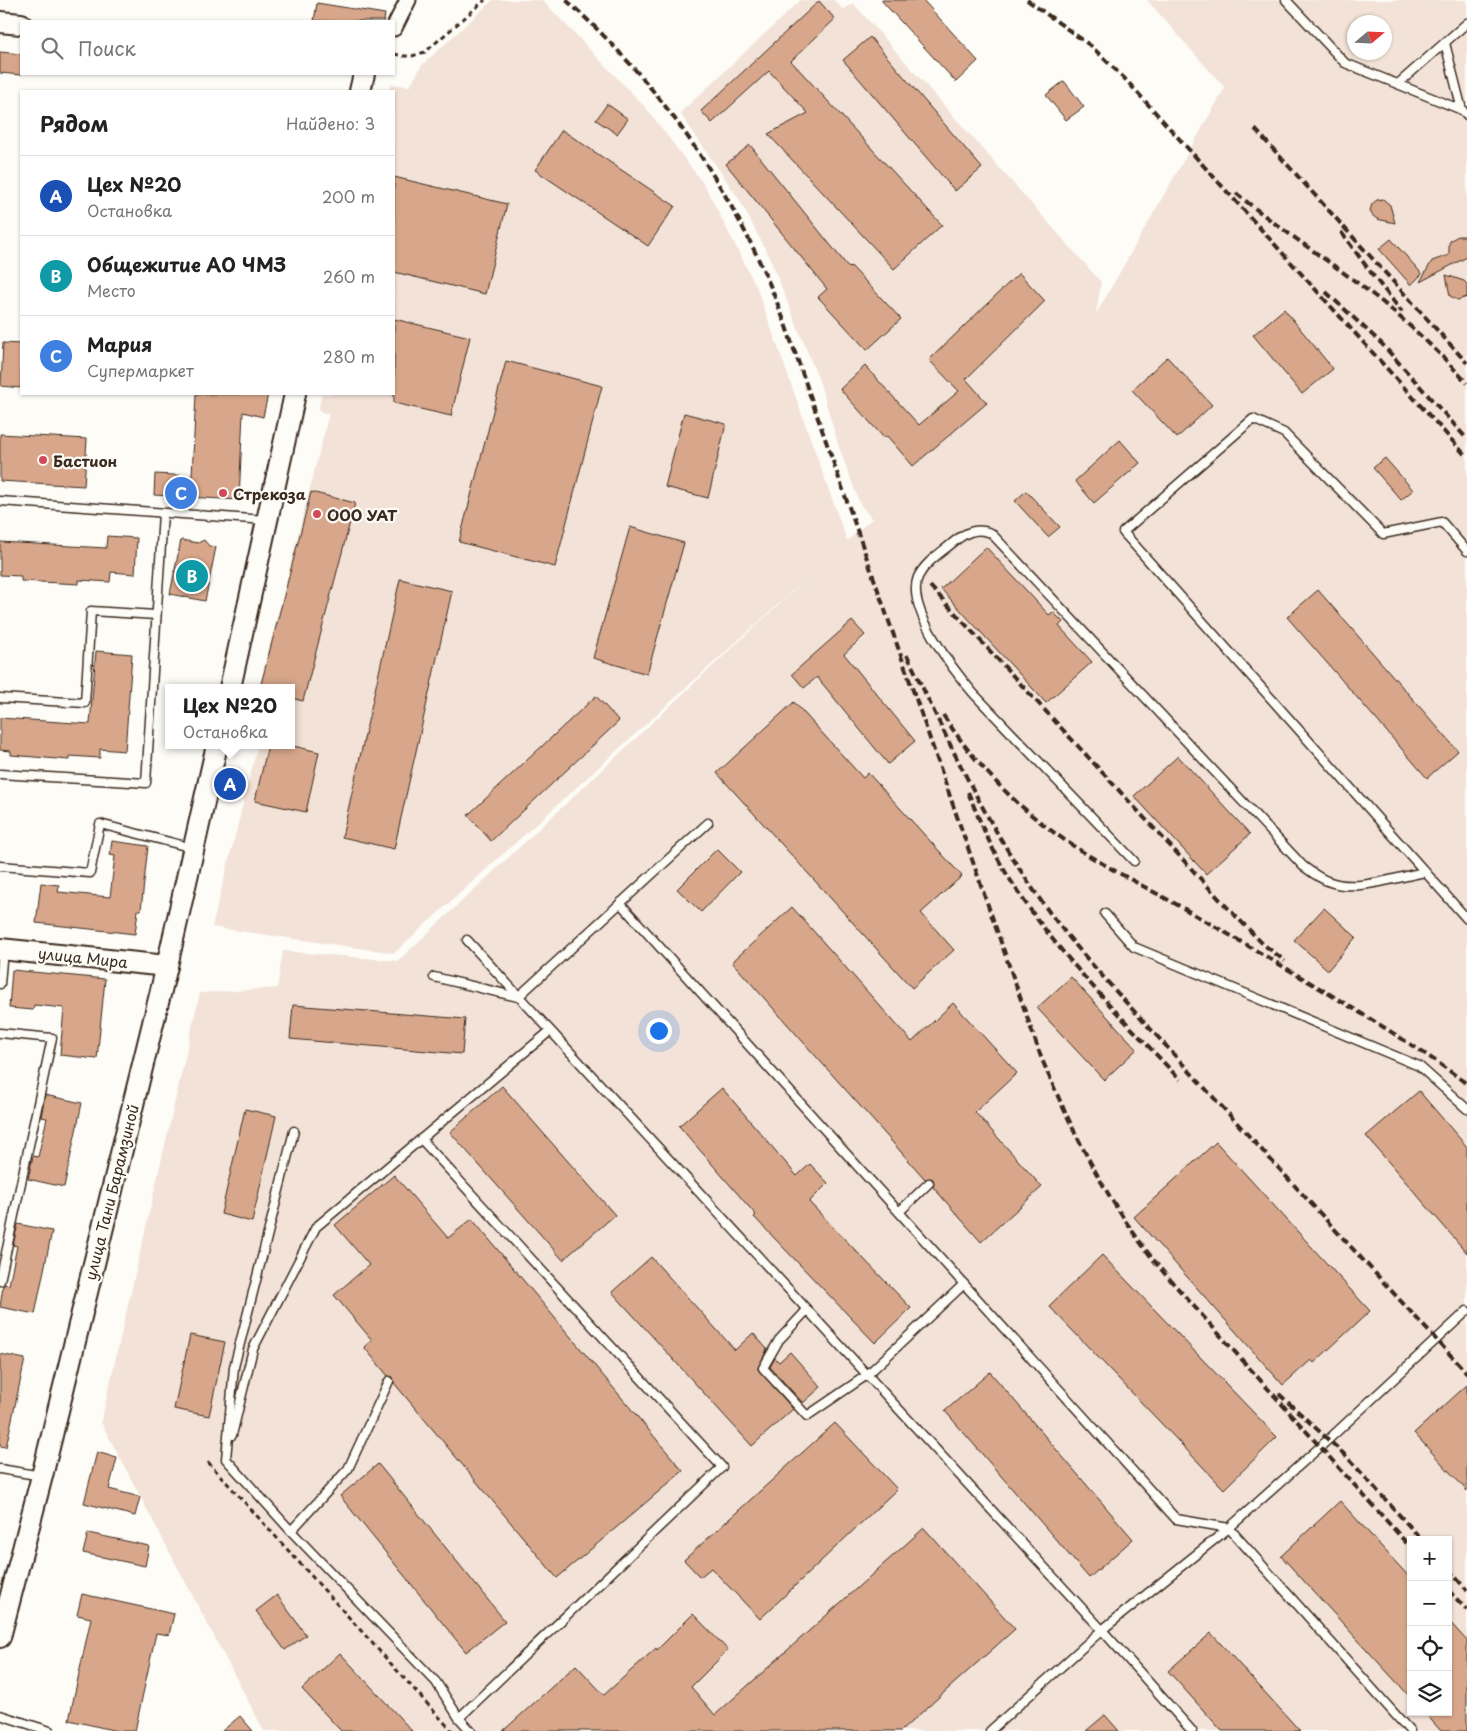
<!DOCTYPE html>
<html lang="ru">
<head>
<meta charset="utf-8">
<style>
	body { margin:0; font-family:"Playpen Sans",sans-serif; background:#f2f2f2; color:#222 }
	.controls { position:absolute; right:15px; bottom:15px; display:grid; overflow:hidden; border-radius:0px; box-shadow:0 1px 4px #0004 }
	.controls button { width:45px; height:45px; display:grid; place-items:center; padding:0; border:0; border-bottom:1px solid #e0e0e0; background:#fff; color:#222; font:25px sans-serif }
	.compass { position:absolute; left:1347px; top:15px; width:45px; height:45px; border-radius:50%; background:#fff; box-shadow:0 1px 4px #0004; rotate:71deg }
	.you { position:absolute; left:658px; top:1030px; width:18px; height:18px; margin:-12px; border:4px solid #fff; border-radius:50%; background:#1a73e8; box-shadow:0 0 0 8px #1a73e833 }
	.badge { display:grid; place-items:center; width:32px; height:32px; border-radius:50%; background:#d93025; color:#fff; font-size:16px; font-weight:700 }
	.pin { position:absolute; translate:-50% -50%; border:2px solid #fff; box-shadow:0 1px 5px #0006 }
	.popup { position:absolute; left:165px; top:684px; width:130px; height:65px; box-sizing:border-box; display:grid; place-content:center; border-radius:0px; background:#fff; filter:drop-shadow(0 1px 4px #0005); font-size:16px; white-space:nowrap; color:#767676 }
	.popup b { font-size:19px; color:#222 }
	.popup::after { content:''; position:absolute; left:50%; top:100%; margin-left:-10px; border:10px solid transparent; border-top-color:#fff }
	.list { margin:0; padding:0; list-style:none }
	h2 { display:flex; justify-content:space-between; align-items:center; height:65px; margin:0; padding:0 20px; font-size:21px }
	h2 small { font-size:16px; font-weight:400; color:#767676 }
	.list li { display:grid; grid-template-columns:32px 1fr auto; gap:15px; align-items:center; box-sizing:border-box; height:80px; padding:0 20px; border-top:1px solid #e0e0e0 }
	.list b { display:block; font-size:19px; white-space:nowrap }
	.list p { margin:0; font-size:16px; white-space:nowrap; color:#767676 }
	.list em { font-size:16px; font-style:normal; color:#767676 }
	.icon { flex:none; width:28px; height:28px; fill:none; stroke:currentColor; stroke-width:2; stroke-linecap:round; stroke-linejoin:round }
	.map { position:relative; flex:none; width:1467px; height:1731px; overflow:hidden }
	.search { position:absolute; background:#fff; box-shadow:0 1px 4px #0004; left:20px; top:20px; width:375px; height:55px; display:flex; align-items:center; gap:12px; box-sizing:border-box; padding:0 18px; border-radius:0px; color:#767676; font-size:19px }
	.panel { position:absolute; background:#fff; box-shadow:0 1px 4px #0004; left:20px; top:90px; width:375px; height:305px; border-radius:0px }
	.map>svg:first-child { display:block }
</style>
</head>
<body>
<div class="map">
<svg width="1467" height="1731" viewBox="0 0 1467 1731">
	<rect width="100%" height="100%" fill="#fdfcf7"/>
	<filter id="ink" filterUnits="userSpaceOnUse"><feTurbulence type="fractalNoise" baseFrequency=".02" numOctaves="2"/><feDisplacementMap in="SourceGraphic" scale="10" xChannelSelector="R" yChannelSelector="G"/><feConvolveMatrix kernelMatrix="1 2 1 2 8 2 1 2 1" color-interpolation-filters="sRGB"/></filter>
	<g filter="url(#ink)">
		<!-- built -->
		<path fill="#f2e2d7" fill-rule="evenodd" d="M493 0H542L647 109 705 186 756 286 847 541 872 519 860 504 839 447 820 383 769 256 739 199 680 113 801 0H834L843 10 853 3 1101 282 1096 314 1225 88 1147 0H1467V1731H264L101 1422 200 993 277 988 283 951 398 961 809 576 394 953 212 927 258 745H291V688H259L329 414 318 411 322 394H394V91H389L391 84 410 86 422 65ZM1354 22H1384V52H1354ZM1411 1540H1448V1712H1411Z"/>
		<!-- building -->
		<g fill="#d8a78b" stroke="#3b2a1e">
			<path d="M881 0H923L978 61 956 82Z"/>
			<path d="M819 1 835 19 791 61 942 225 894 269 768 134 808 113 769 71 712 123 701 111Z"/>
			<path d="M317 3 385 14 384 21H314Z"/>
			<path d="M870 37 982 168 955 191 843 60Z"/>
			<path d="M0 52 21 54V75L0 73Z"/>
			<path d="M1064 81 1084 107 1066 120 1046 95Z"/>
			<path d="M607 104 628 119 617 134 596 120Z"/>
			<path d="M562 130 675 206 648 246 535 170Z"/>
			<path d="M750 145 849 268 851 266 901 319 867 350 818 297 827 289 726 164Z"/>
			<path d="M394 177 507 204 485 294 394 272Z"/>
			<path d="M1383 199 1390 205 1395 223 1377 219 1372 215 1370 211 1372 204 1377 200Z"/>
			<path d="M1458 236H1467V257L1420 282 1432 261 1449 255V243L1451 240Z"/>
			<path d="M1391 239 1422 274 1411 285 1379 249Z"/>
			<path d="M1019 273 1045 301 966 379 987 403 913 466 887 436 884 438 840 389 865 366 919 425 959 391 929 360Z"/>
			<path d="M1446 275 1464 281 1467 284V297L1458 300 1450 296Z"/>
			<path d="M1284 309 1333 369 1302 394 1253 335Z"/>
			<path d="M394 319 470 337 451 416 394 403Z"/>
			<path d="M3 343 21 344V388L1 386Z"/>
			<path d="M1167 357 1212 405 1177 438 1132 390Z"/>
			<path d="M506 361 602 386 555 567 459 542Z"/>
			<path d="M196 394H268L263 417 243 412 239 500 154 495 155 474 192 476Z"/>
			<path d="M684 413 726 424 708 498 665 487Z"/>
			<path d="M0 434 87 439 84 486 0 481Z"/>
			<path d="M1120 440 1140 463 1094 503 1075 481Z"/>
			<path d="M1385 458 1413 490 1401 500 1373 468Z"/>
			<path d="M1026 491 1060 527 1048 537 1015 501Z"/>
			<path d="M311 492 355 503 303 701 291 698V688H260Z"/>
			<path d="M630 527 684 543 647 674 593 658Z"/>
			<path d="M107 536 137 538 135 574 111 572 110 582 79 580V584L21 581V576L0 575V542L106 548Z"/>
			<path d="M181 540 198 543 204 540 209 546 216 547 205 601 170 594Z"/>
			<path d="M986 547 1049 615 1053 612 1063 622 1059 626 1092 662 1046 703 941 589Z"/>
			<path d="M400 579 452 591 394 849 342 837Z"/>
			<path d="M1318 590 1458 751 1427 778 1287 617Z"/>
			<path d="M852 621 865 635 844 654 915 741 888 764 817 677 804 688 792 674Z"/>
			<path d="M96 651 132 654 125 751 100 749V758L69 756V760L11 755V751L0 750V718L90 724Z"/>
			<path d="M596 696 619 721 491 841 468 815Z"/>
			<path d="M794 702 863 778 868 773 962 876 921 913 954 950 912 988 717 773Z"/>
			<path d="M268 745H289L319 752 306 812 255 801Z"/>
			<path d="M1178 756 1250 834 1206 874 1134 796Z"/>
			<path d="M112 841 148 846 141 910H138L135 934 36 923 41 883 59 885 58 892 110 897 115 856 110 855Z"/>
			<path d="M717 849 740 872 701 912 677 889Z"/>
			<path d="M792 907 912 1042 953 1003 1017 1073 975 1112 1042 1187 981 1242 933 1187 934 1184 933 1179 930 1178 925 1179 732 962Z"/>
			<path d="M1324 908 1356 937 1328 970 1294 940Z"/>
			<path d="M12 970 105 979 97 1059 60 1055 64 1008 34 1005 33 1010 9 1008Z"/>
			<path d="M1071 977 1137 1049 1104 1080 1037 1008Z"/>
			<path d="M293 1005 465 1019 462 1054 290 1039Z"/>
			<path d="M502 1086 615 1215 563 1260 450 1132Z"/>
			<path d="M722 1088 797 1176 810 1164 828 1183 809 1202 911 1308 875 1343 754 1217 756 1215 679 1126Z"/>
			<path d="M1419 1091 1467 1147V1253L1366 1136Z"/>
			<path d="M45 1095 82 1103 64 1187 28 1179 33 1156 38 1157 47 1118 41 1117Z"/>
			<path d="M245 1109 276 1116 252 1222 221 1214Z"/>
			<path d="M1216 1142 1370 1311 1314 1363 1311 1360 1283 1385 1134 1217Z"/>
			<path d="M394 1175 448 1238 472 1219 683 1471 557 1578 394 1383 393 1377 388 1376 364 1347 372 1340 334 1295 369 1265 335 1225Z"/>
			<path d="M18 1224 52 1231 35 1314 0 1307 3 1286 5 1284 9 1285 17 1246 13 1245Z"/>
			<path d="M1102 1255 1277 1437 1224 1489 1049 1306Z"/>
			<path d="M651 1257 735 1350 753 1333 767 1349 758 1369 793 1409 752 1446 612 1292Z"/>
			<path d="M190 1335 225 1342 209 1416 174 1409Z"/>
			<path d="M790 1352 821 1387 803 1403 770 1367 775 1358 779 1362Z"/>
			<path d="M0 1354 25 1359 6 1447 0 1446Z"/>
			<path d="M990 1372 1133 1539 1089 1578 945 1411Z"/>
			<path d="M1467 1385V1491L1414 1433Z"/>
			<path d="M835 1423 897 1489 760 1619 711 1568 700 1577 684 1560Z"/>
			<path d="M97 1452 117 1458 109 1489 140 1497 135 1516 84 1503Z"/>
			<path d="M378 1464 505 1621 466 1652 340 1496Z"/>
			<path d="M1340 1501 1411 1579V1698L1281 1556Z"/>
			<path d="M924 1528 1015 1629 901 1731H503L576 1665 604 1695 656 1648 657 1650 693 1614 728 1650 691 1687 715 1715Z"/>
			<path d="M88 1533 149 1546 145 1566 83 1553Z"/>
			<path d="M82 1594 174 1614 169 1635 156 1633 135 1731H117L69 1720 91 1618 77 1615Z"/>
			<path d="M277 1595 306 1635 285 1650 256 1611Z"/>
			<path d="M1448 1620 1467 1641V1731H1441L1424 1712H1448Z"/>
			<path d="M1211 1633 1300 1731H1222L1168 1671Z"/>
			<path d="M340 1653 412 1731H341L302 1689Z"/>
			<path d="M1105 1715 1119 1731H1086Z"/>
			<path d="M240 1716 253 1731H222Z"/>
		</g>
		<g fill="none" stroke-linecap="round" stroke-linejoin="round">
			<defs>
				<g id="lane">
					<path d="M1286 0 1345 63 1462 110 1467 115"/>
					<path d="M1445 43 1462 110"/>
					<path d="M1399 83 1467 23"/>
					<path d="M0 501 267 520"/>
					<path d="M1467 551 1442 522 1383 534 1284 433 1253 419 1123 532 1467 919"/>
					<path d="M0 698 85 703 91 611 156 615"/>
					<path d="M0 774 146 783 163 513"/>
					<path d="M1134 861 974 694C955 672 905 608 918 577 925 563 939 554 950 545 963 534 975 526 991 533L1303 866C1311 872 1320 879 1330 882 1356 892 1398 877 1425 872"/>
					<path d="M0 866 90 873 100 824 193 848"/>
					<path d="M620 903 1176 1519 1229 1528 1410 1731"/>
					<path d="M1105 914 1134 947 1419 1066 1467 1109"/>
					<path d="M467 940 1102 1630 1192 1731"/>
					<path d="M434 977 518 997 708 823"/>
					<path d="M0 984 3 949"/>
					<path d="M0 1033 52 1038 0 1281"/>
					<path d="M294 1131 234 1367 226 1459 291 1531 436 1682 459 1718 471 1731"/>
					<path d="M421 1139 722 1467 459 1718"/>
					<path d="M899 1212 929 1183"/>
					<path d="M807 1310 779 1340 763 1368 807 1416 867 1375 964 1284"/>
					<path d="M232 1435 253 1349 316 1227 550 1031"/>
					<path d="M0 1469 42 1476"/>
					<path d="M291 1531 348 1469 389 1381"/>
					<path d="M0 1715 50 1731"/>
					<path d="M990 1731 1102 1630 1229 1528 1329 1439 1467 1311"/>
				</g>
				<path id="street" d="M394 28 408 0"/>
				<g id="secondary">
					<path d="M0 22 21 24"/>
					<path d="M360 91 364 74"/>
					<path d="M230 688 295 394"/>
					<path d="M0 949 167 966"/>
					<path d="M0 1637 42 1476 167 966 217 745"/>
				</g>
			</defs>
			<!-- lane casing -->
			<use href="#lane" stroke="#3b2a1e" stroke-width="11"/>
			<!-- street casing -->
			<use href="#street" stroke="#3b2a1e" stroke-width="19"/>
			<!-- secondary casing -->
			<use href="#secondary" stroke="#3b2a1e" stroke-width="24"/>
			<!-- path -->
			<g stroke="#3b2a1e" stroke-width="3" stroke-dasharray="5 4" stroke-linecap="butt">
				<path d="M394 54 403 56H412L425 52 485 0"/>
				<path d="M208 1462 452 1731"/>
			</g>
			<!-- lane -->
			<use href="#lane" stroke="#fdfcf7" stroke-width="8"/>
			<!-- street -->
			<use href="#street" stroke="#fdfcf7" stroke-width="15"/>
			<!-- secondary -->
			<use href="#secondary" stroke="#fdfcf7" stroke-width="20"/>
			<!-- rail -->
			<g stroke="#3b2a1e" stroke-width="4" stroke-dasharray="8 4" stroke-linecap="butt">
				<path d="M566 0C663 86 738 197 783 318L1041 1057C1074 1136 1110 1208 1165 1274L1411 1548"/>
				<path d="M1027 0 1091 46 1126 80 1467 457"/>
				<path d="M1255 129 1467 363"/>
				<path d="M1236 193C1279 229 1327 259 1372 294 1398 314 1422 337 1446 360"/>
				<path d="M1341 232 1375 278 1402 312"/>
				<path d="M1326 292 1382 344 1467 439"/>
				<path d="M1442 356 1467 383"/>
				<path d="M930 586 1223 903 1263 944 1285 961"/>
				<path d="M907 655C944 732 980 812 1029 883 1056 925 1089 961 1122 998L1467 1373"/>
				<path d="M943 715C976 765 1016 807 1066 841 1100 864 1138 883 1174 903 1227 933 1279 964 1331 995 1377 1023 1424 1051 1467 1084"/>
				<path d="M968 792C980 822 993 853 1011 881 1057 954 1121 1016 1180 1080"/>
				<path d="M1279 1394 1346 1456 1422 1540"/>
				<path d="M1448 1569 1467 1590"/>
				<path d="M1448 1590 1467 1610"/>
			</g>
		</g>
	</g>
	<!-- markers -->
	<g fill="#d1495b" stroke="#fdfcf7" stroke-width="2">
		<circle cx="43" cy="460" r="5"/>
		<circle cx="223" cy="493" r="5"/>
		<circle cx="317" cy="514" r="5"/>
	</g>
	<g text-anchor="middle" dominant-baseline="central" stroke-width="4.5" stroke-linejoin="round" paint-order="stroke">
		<!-- poi labels -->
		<g font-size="15" font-weight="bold" fill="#3b2a1e" stroke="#fdfcf7" text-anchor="start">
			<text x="53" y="460">Бастион</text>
			<text x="233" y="493">Стрекоза</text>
			<text x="327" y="514">ООО УАТ</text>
		</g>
		<!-- street labels -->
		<g font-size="15" fill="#3b2a1e" stroke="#fdfcf7">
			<text transform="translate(83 957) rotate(6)">улица Мира</text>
			<text transform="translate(111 1192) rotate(-76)">улица Тани Барамзиной</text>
		</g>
	</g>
</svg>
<div class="controls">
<button>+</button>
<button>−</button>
<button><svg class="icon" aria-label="locate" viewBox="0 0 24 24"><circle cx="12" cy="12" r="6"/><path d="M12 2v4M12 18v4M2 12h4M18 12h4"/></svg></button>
<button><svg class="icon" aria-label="layers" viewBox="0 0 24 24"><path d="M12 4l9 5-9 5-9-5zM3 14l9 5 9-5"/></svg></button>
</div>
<svg class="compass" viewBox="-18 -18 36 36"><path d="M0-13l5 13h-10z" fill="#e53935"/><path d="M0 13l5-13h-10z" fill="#767676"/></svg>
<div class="you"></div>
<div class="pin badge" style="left:230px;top:784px;background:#1a4fb4">A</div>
<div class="popup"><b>Цех №20</b>Остановка</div>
<div class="pin badge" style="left:192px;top:576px;background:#0f9aa8">B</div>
<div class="pin badge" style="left:181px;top:493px;background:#3f7fe0">C</div>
<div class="search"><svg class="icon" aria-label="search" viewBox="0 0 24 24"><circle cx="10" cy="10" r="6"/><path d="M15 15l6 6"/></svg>Поиск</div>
<section class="panel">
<h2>Рядом<small>Найдено: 3</small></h2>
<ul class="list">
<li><span class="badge" style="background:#1a4fb4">A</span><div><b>Цех №20</b><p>Остановка</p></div><em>200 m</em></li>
<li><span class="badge" style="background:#0f9aa8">B</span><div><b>Общежитие АО ЧМЗ</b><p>Место</p></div><em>260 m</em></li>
<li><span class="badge" style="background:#3f7fe0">C</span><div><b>Мария</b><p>Супермаркет</p></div><em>280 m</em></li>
</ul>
</section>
</div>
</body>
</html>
